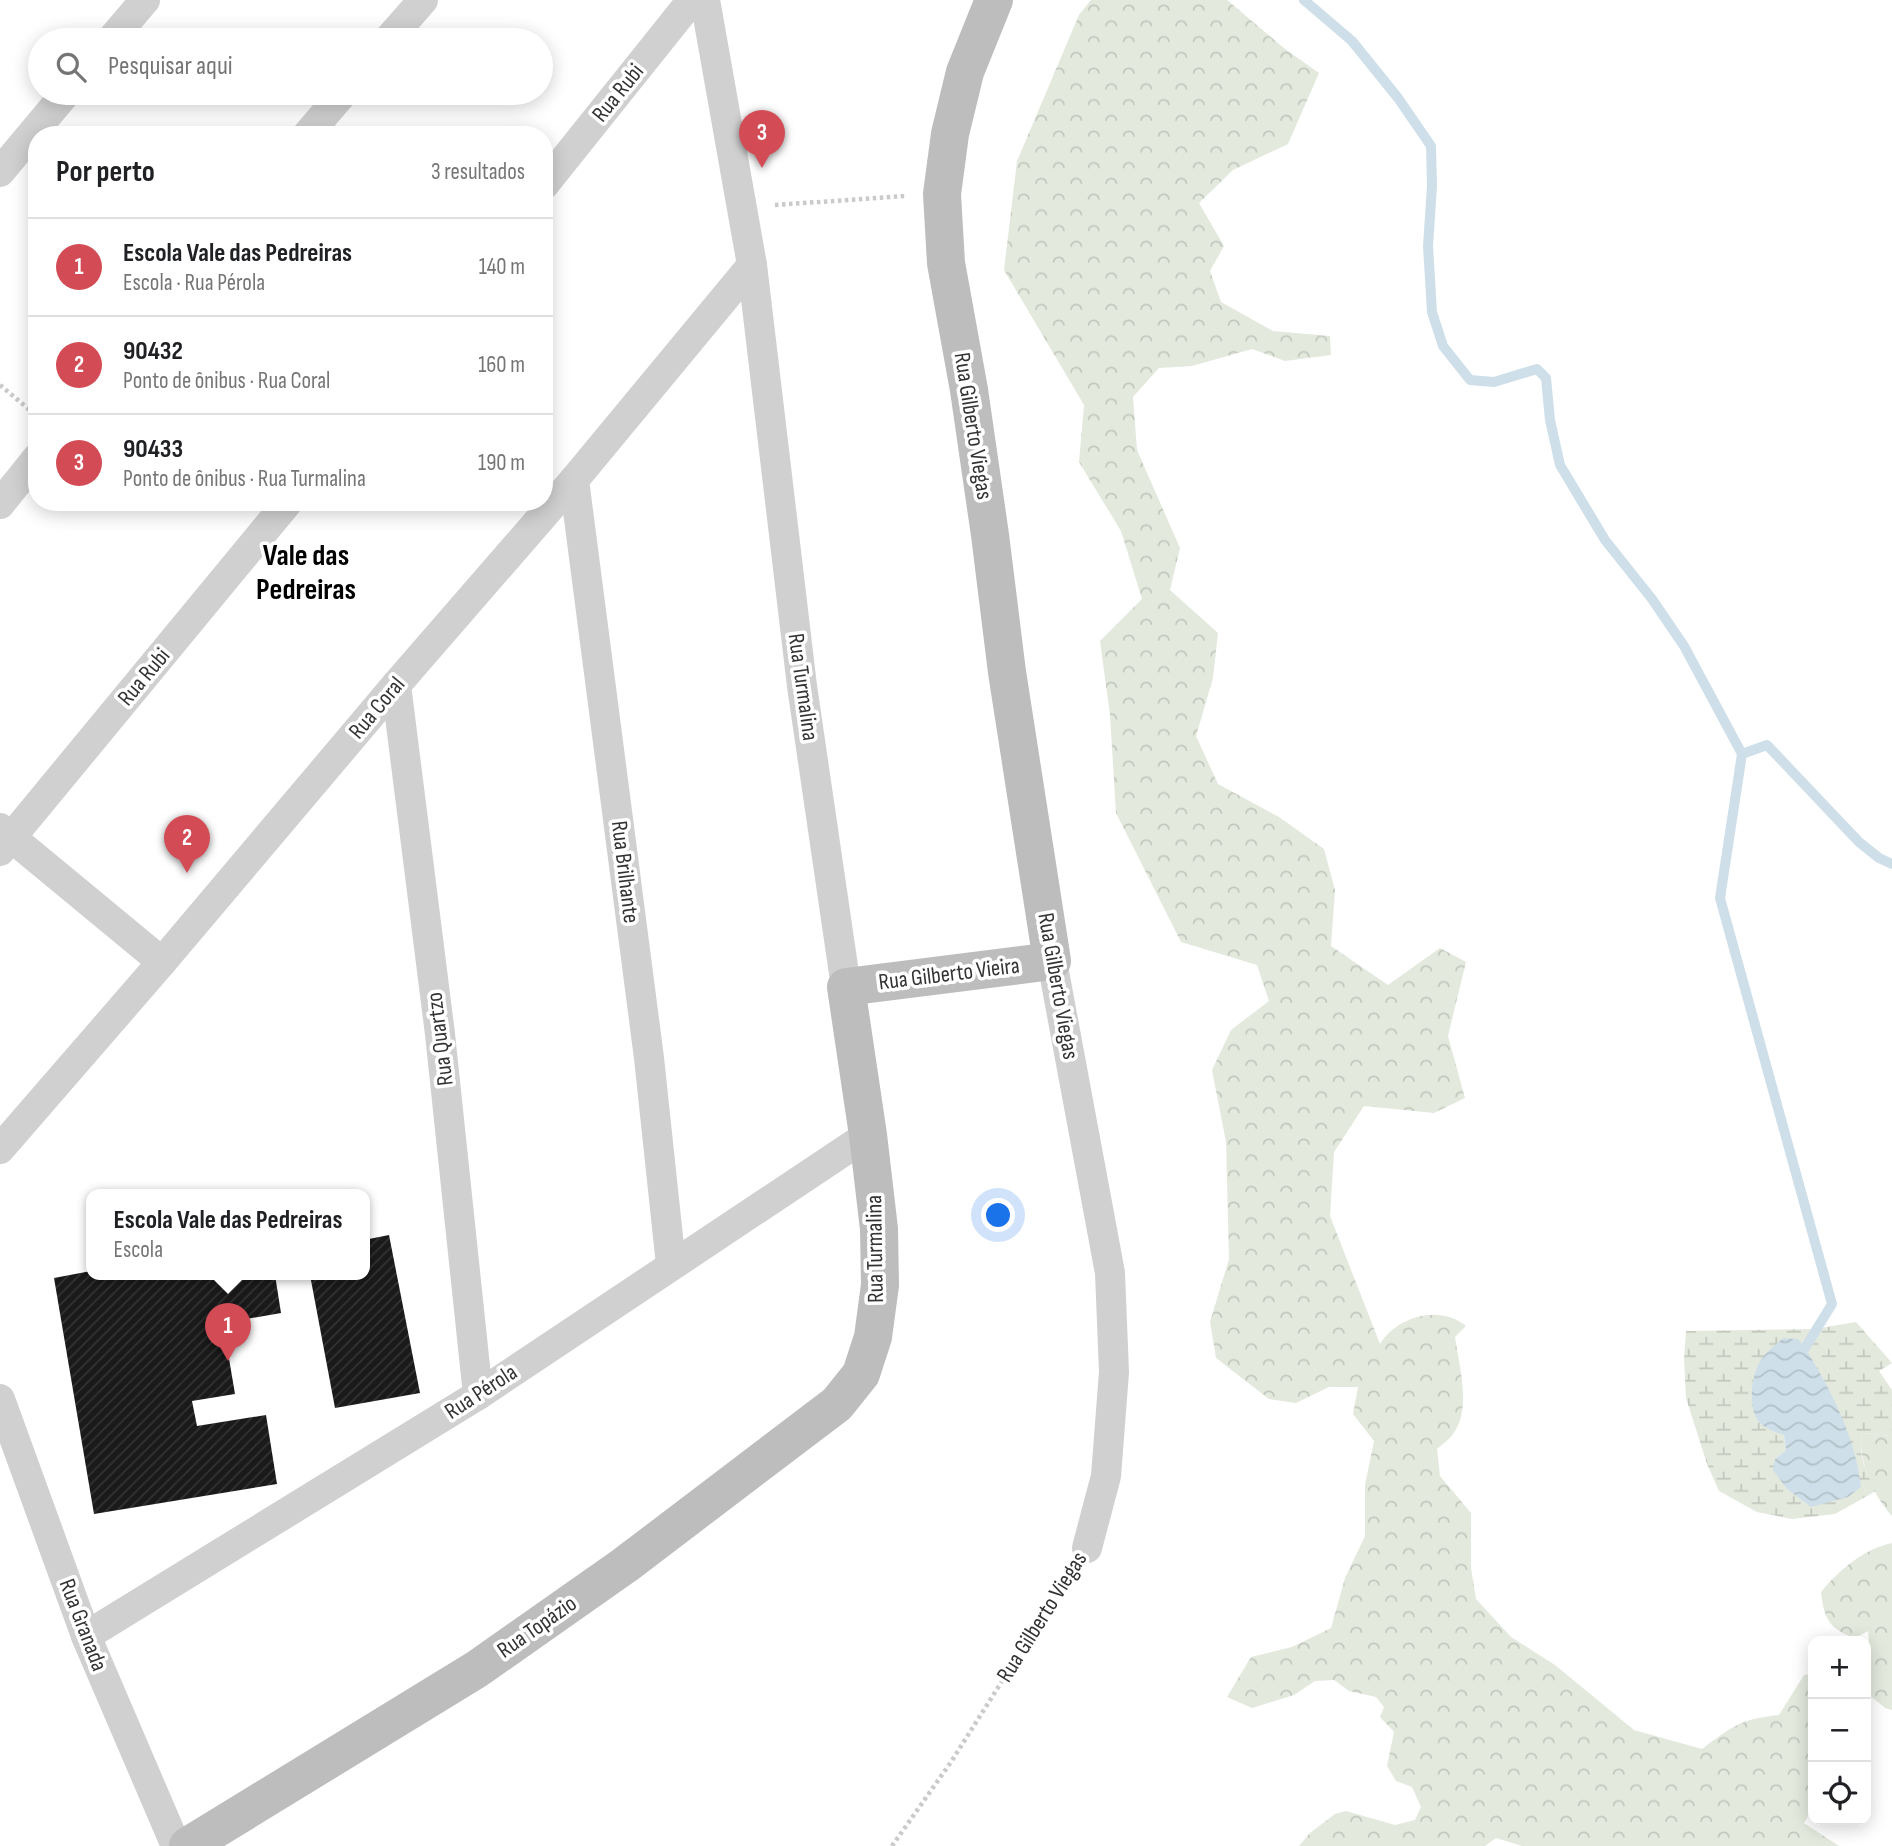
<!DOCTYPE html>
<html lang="pt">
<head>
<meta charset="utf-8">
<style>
	body { margin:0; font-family:"Sofia Sans Condensed",sans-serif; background:#f6f6f6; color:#202124 }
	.controls { position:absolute; right:21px; bottom:21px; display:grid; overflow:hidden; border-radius:14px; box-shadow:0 4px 18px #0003 }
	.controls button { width:63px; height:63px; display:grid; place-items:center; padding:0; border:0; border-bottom:2px solid #e0e0e0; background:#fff; color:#202124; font:35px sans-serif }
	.you { position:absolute; left:999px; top:1216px; width:24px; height:24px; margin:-18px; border:5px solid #fff; border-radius:50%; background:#1a73e8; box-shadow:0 0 0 10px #1a73e833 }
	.badge { display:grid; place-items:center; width:46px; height:46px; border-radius:50%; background:#d34b55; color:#fff; font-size:23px; font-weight:700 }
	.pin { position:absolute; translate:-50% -58px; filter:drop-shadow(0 2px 4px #0008) }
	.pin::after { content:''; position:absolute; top:37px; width:24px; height:21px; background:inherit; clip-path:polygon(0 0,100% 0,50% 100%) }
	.popup { position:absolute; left:86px; top:1189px; width:284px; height:91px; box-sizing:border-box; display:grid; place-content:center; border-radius:14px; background:#fff; filter:drop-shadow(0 2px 5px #0005); font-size:23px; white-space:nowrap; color:#757577 }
	.popup b { font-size:26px; color:#202124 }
	.popup::after { content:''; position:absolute; left:50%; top:100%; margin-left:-14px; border:14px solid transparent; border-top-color:#fff }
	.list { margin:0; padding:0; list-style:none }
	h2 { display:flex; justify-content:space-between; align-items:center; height:91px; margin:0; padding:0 28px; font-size:30px }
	h2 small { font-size:23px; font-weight:400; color:#757577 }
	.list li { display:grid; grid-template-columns:46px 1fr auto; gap:21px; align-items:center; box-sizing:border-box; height:98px; padding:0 28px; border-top:2px solid #e0e0e0 }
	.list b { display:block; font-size:26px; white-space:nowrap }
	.list p { margin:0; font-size:23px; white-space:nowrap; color:#757577 }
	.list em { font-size:23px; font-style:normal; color:#757577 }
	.icon { flex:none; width:38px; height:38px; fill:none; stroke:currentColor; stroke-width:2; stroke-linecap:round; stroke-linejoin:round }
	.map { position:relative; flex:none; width:1892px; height:1846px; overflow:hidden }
	.search { position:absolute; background:#fff; box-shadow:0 4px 18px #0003; left:28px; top:28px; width:525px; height:77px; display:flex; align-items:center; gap:18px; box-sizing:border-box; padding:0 24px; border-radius:38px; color:#757577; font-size:26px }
	.panel { position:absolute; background:#fff; box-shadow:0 4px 18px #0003; left:28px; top:126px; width:525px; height:385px; border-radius:28px }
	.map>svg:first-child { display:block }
</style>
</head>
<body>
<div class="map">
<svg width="1892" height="1846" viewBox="0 0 1892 1846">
	<defs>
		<pattern id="forest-crowns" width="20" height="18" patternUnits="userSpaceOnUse" patternTransform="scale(1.75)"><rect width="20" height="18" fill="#e3e9dd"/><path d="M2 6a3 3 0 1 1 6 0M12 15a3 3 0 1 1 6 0" fill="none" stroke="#c3c8be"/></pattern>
		<pattern id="wetland-marsh" width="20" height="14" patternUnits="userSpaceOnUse" patternTransform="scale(1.75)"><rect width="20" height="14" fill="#e3e9dd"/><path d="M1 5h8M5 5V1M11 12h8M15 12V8" fill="none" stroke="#c3c8be"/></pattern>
		<pattern id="water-waves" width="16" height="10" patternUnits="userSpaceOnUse" patternTransform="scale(1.75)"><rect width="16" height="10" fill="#cfdfe9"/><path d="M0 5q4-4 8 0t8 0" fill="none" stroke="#b2c0c8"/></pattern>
		<pattern id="building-hatch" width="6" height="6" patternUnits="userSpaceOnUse" patternTransform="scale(1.75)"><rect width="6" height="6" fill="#1a1a1a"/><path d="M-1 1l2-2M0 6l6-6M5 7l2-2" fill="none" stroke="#333"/></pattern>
	</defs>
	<rect width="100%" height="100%" fill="#fff"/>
	<!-- forest -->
	<g fill="url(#forest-crowns)">
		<path d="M1091 0H1227L1285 49 1319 73 1288 144 1233 170 1199 203 1224 246 1210 271 1221 302 1273 331 1330 336 1331 355 1285 361 1252 349 1192 366 1159 368 1133 397 1137 450 1180 548 1170 590 1218 633 1213 678 1196 736 1218 784 1279 817 1324 849 1335 890 1331 946 1388 985 1440 948 1466 962 1448 1036 1465 1098 1434 1113 1364 1106 1334 1152 1330 1216 1380 1344C1397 1317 1439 1304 1466 1326L1455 1337C1459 1366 1472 1409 1453 1434 1449 1440 1442 1444 1437 1449L1440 1476 1471 1513V1568L1476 1599 1511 1637 1555 1665 1634 1730 1702 1749C1733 1726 1740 1719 1779 1715L1804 1675 1813 1674V1807L1804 1823 1839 1846H1522L1496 1838 1485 1846H1299L1310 1833 1335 1814 1346 1811 1395 1825 1415 1820 1421 1807 1412 1787 1396 1781 1387 1766 1394 1732 1380 1717 1384 1707 1376 1697 1349 1691 1334 1680 1315 1681 1294 1695 1252 1708 1227 1697 1251 1657 1292 1647 1331 1628 1345 1578 1365 1536V1485L1374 1441 1353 1414 1358 1387H1329L1296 1403 1269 1399 1216 1358 1210 1322 1229 1259 1226 1142 1212 1070 1231 1030 1269 1001 1257 965 1181 942 1116 813 1110 715 1100 641 1142 599 1121 531 1079 462 1084 405 1004 270 1017 161 1079 15Z"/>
		<path d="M1862 1433 1892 1436V1516C1874 1497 1857 1459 1862 1433Z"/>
		<path d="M1892 1543V1710L1885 1708 1868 1694 1866 1699V1644L1869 1641 1868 1631 1855 1638C1829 1629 1824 1619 1821 1592 1839 1570 1864 1549 1892 1543Z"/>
	</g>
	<!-- wetland -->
	<path fill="url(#wetland-marsh)" fill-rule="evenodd" d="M1856 1322 1892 1363 1879 1371 1892 1390V1436L1862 1433C1858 1453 1865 1473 1876 1491L1835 1514 1792 1519 1757 1512 1719 1491 1707 1464 1686 1398 1684 1359 1686 1331 1815 1329ZM1784 1435 1824 1502 1811 1506 1775 1459 1786 1450Z"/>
	<!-- water -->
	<path fill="url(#water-waves)" d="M1783 1338 1798 1339 1805 1348C1831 1389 1856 1439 1861 1487L1848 1497 1811 1507 1787 1489 1773 1470 1775 1459 1786 1450 1784 1435C1775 1432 1765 1429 1759 1422 1747 1406 1751 1372 1763 1357 1768 1350 1777 1344 1783 1338Z"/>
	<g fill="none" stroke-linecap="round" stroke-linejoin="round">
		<!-- stream -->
		<g stroke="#cfdfe9" stroke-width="10">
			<path d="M1304 0 1352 41 1398 98 1431 146 1432 186 1428 246 1432 312 1443 346 1470 380 1494 382 1537 369 1546 378 1550 420 1560 465 1605 540 1652 599 1684 646 1742 754 1720 898 1832 1304 1805 1348"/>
			<path d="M1742 754 1767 745 1859 842 1879 858 1892 864"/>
		</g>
	</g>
	<!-- building -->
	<g fill="url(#building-hatch)">
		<path d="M389 1235 420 1393 335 1408 310 1275H364V1240Z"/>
		<path d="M91 1271V1275H275L281 1313 223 1323 235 1394 192 1401 197 1426 266 1415 277 1484 94 1514 54 1278Z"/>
	</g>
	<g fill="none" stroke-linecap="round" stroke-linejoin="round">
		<!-- path -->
		<g stroke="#cacaca" stroke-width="4.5" stroke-dasharray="3.5 3.5" stroke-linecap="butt">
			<path d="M775 205 906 196"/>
			<path d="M0 385 37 416"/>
			<path d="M892 1846 951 1762 1069 1575"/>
		</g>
		<!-- street -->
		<g stroke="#d0d0d0" stroke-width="30">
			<path d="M705 0 752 265 802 686 846 987"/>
			<path d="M111 40 145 0"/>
			<path d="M388 40 423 0"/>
			<path d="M307 135 343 93"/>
			<path d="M0 172 66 93"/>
			<path d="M544 185 692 0"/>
			<path d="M574 480 649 1058 671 1265"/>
			<path d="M0 504 37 458"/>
			<path d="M396 685 440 1034 478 1395"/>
			<path d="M0 828 162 962"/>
			<path d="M0 851 288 502"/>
			<path d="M1052 961 1110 1273 1114 1372 1106 1476 1087 1548"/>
			<path d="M0 1149 162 962 396 685 574 480 752 265"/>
			<path d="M0 1399 86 1636 176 1846"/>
			<path d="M86 1636 478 1395 868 1135"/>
		</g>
		<!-- secondary -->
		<path stroke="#bdbdbd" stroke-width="38" d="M188 1846 477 1669 625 1565 837 1404 861 1374 873 1337 880 1285 879 1229 868 1135 846 987 1052 961 1007 672 990 535 969 390 946 263 942 194 950 134 965 72 994 0"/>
	</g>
	<g text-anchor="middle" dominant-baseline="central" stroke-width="7" stroke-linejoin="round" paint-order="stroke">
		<!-- street labels -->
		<g font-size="23" fill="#333" stroke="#fff">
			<text transform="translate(618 93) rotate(-51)">Rua Rubi</text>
			<text transform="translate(973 426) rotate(81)">Rua Gilberto Viegas</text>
			<text transform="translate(144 677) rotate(-50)">Rua Rubi</text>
			<text transform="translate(803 687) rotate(82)">Rua Turmalina</text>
			<text transform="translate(377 708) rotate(-50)">Rua Coral</text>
			<text transform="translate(625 872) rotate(83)">Rua Brilhante</text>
			<text transform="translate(949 974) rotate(-7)">Rua Gilberto Vieira</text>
			<text transform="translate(1058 986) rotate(80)">Rua Gilberto Viegas</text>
			<text transform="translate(440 1039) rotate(-97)">Rua Quartzo</text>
			<text transform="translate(875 1249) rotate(-91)">Rua Turmalina</text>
			<text transform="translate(481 1392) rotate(-33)">Rua Pérola</text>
			<text transform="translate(1042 1617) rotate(-58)">Rua Gilberto Viegas</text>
			<text transform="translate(83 1625) rotate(69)">Rua Granada</text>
			<text transform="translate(537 1627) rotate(-35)">Rua Topázio</text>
		</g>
		<!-- district labels -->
		<g font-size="30" font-weight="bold" fill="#000" stroke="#fff">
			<text x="306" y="556">Vale das<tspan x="306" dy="34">Pedreiras</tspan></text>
		</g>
	</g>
</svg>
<div class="controls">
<button>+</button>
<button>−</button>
<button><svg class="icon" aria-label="locate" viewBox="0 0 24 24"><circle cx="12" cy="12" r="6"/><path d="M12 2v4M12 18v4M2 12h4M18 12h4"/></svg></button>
</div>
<div class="you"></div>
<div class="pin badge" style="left:228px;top:1361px">1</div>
<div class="popup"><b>Escola Vale das Pedreiras</b>Escola</div>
<div class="pin badge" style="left:187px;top:873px">2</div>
<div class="pin badge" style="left:762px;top:168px">3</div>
<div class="search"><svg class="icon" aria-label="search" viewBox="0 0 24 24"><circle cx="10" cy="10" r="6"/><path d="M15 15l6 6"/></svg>Pesquisar aqui</div>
<section class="panel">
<h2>Por perto<small>3 resultados</small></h2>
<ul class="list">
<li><span class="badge">1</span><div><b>Escola Vale das Pedreiras</b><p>Escola · Rua Pérola</p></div><em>140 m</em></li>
<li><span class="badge">2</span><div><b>90432</b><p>Ponto de ônibus · Rua Coral</p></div><em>160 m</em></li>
<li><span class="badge">3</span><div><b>90433</b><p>Ponto de ônibus · Rua Turmalina</p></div><em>190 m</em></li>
</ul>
</section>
</div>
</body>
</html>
